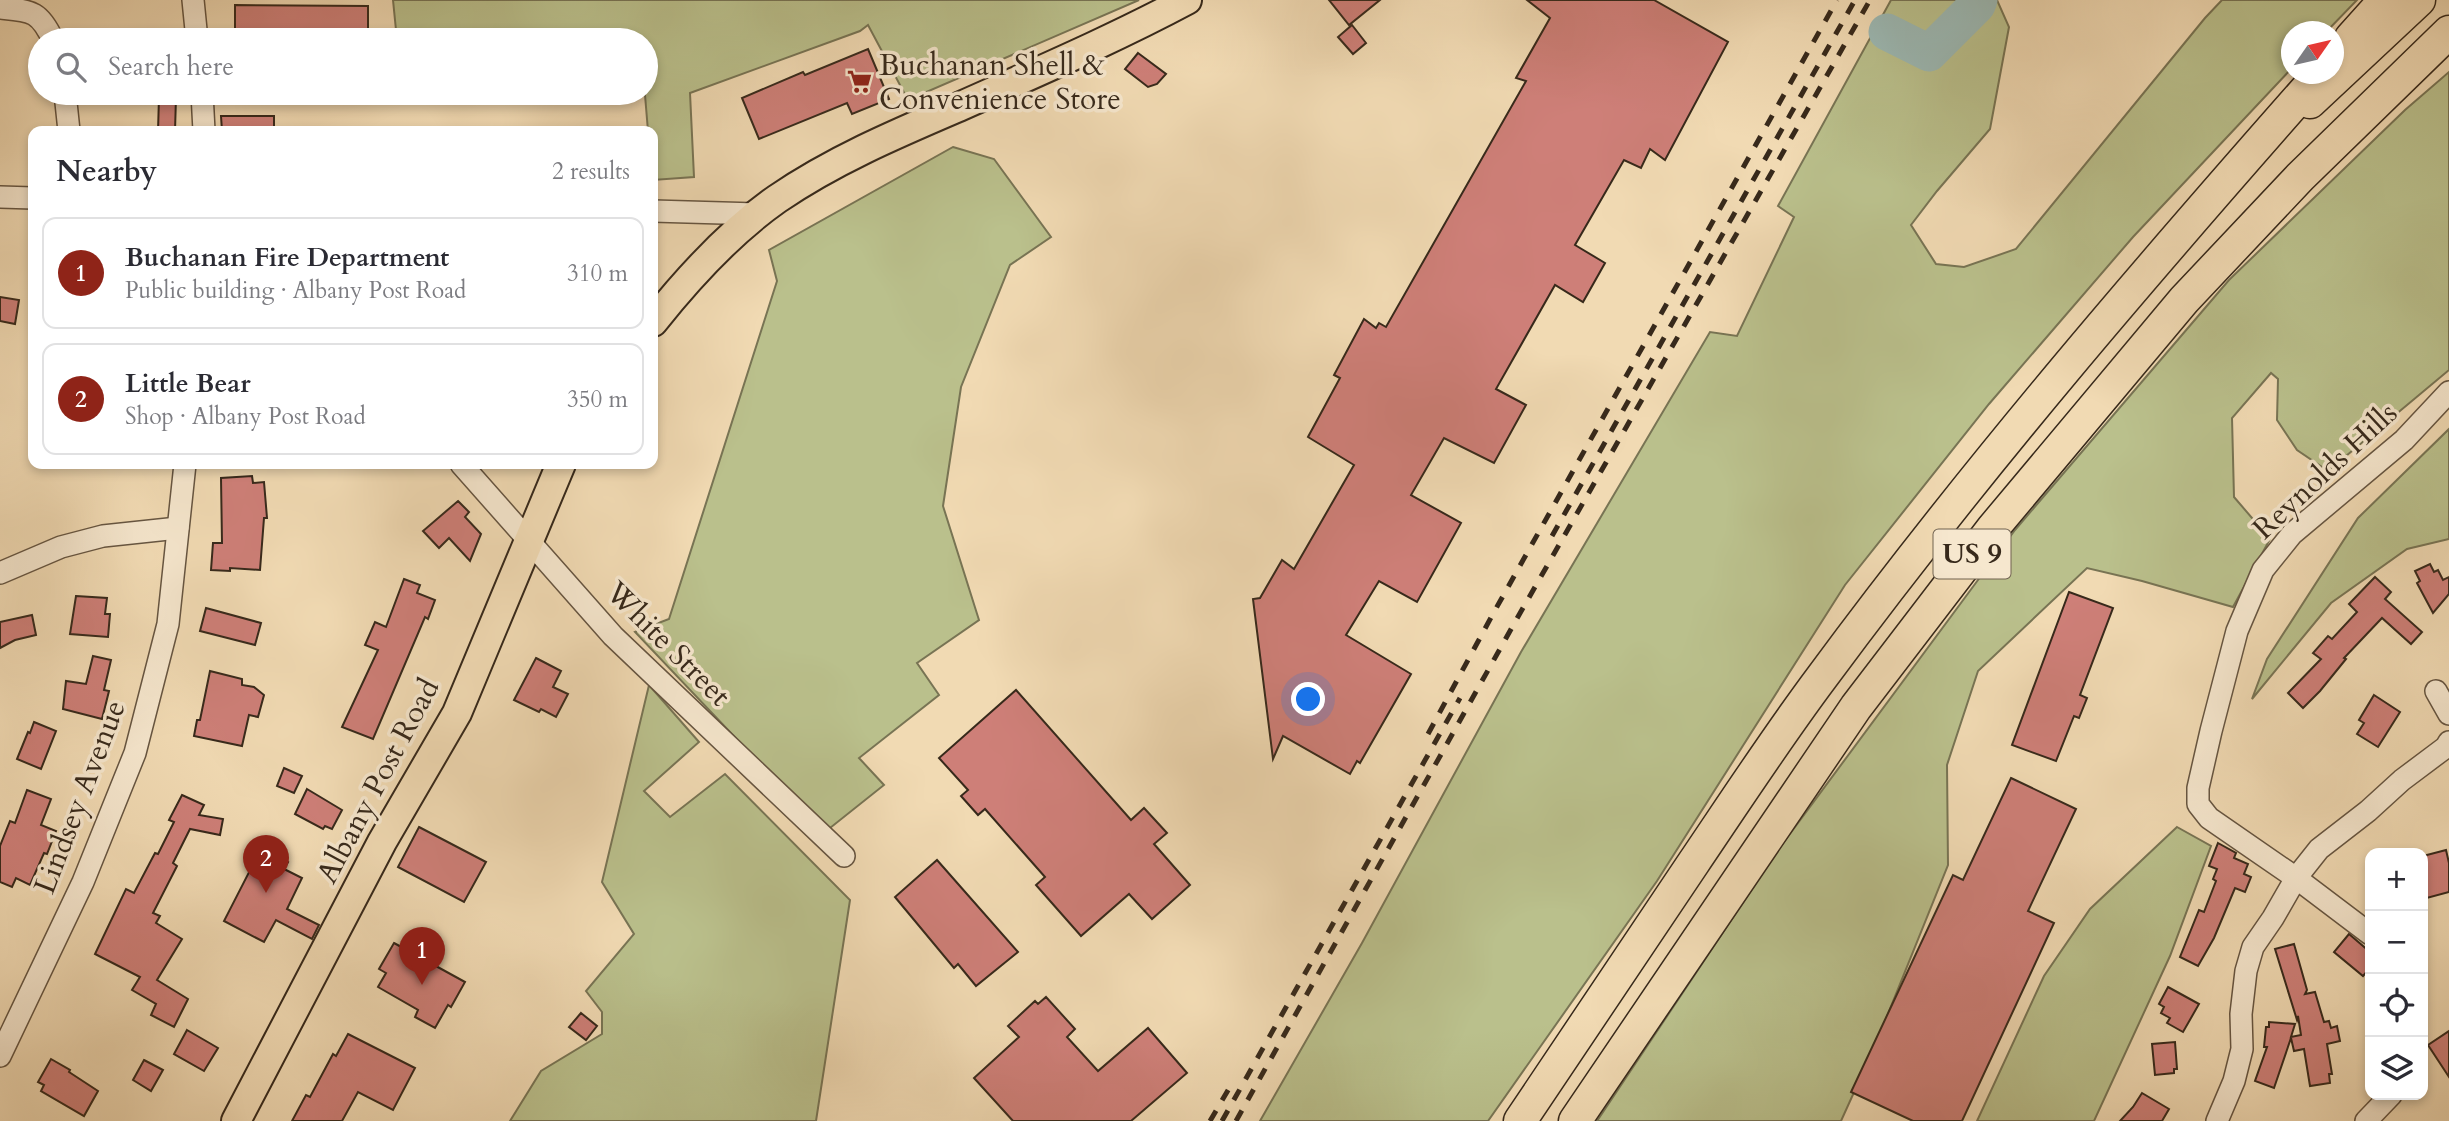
<!DOCTYPE html>
<html lang="en">
<head>
<meta charset="utf-8">
<style>
	body { margin:0; font-family:Cardo,serif; background:#f2f2f3; color:#2b2b33 }
	.controls { position:absolute; right:21px; bottom:21px; display:grid; overflow:hidden; border-radius:14px; box-shadow:0 4px 10px #0003 }
	.controls button { width:63px; height:63px; display:grid; place-items:center; padding:0; border:0; border-bottom:2px solid #e1e1e2; background:#fff; color:#2b2b33; font:35px sans-serif }
	.compass { position:absolute; left:2281px; top:21px; width:63px; height:63px; border-radius:50%; background:#fff; box-shadow:0 4px 10px #0003; rotate:56deg }
	.you { position:absolute; left:1309px; top:700px; width:24px; height:24px; margin:-18px; border:5px solid #fff; border-radius:50%; background:#1a73e8; box-shadow:0 0 0 10px #1a73e833 }
	.badge { display:grid; place-items:center; width:46px; height:46px; border-radius:50%; background:#8f2418; color:#fff; font-size:23px; font-weight:700 }
	.pin { position:absolute; translate:-50% -58px; filter:drop-shadow(0 2px 4px #0008) }
	.pin::after { content:''; position:absolute; top:37px; width:24px; height:21px; background:inherit; clip-path:polygon(0 0,100% 0,50% 100%) }
	.list { margin:0; padding:0; list-style:none }
	h2 { display:flex; justify-content:space-between; align-items:center; height:91px; margin:0; padding:0 28px; font-size:30px }
	h2 small { font-size:23px; font-weight:400; color:#7c7c81 }
	.list li { display:grid; grid-template-columns:46px 1fr auto; gap:21px; align-items:center; box-sizing:border-box; height:112px; margin:0 14px 14px; padding:0 14px; border:2px solid #e1e1e2; border-radius:14px }
	.list b { display:block; font-size:26px; white-space:nowrap }
	.list p { margin:0; font-size:23px; white-space:nowrap; color:#7c7c81 }
	.list em { font-size:23px; font-style:normal; color:#7c7c81 }
	.icon { flex:none; width:38px; height:38px; fill:none; stroke:currentColor; stroke-width:2; stroke-linecap:round; stroke-linejoin:round }
	.map { position:relative; flex:none; width:2449px; height:1121px; overflow:hidden }
	.search { position:absolute; background:#fff; box-shadow:0 4px 10px #0003; left:28px; top:28px; width:630px; height:77px; display:flex; align-items:center; gap:18px; box-sizing:border-box; padding:0 24px; border-radius:38px; color:#7c7c81; font-size:26px }
	.panel { position:absolute; background:#fff; box-shadow:0 4px 10px #0003; left:28px; top:126px; width:630px; height:343px; border-radius:14px }
	.map>svg:first-child { display:block }
</style>
</head>
<body>
<div class="map">
<svg width="2449" height="1121" viewBox="0 0 2449 1121">
	<rect width="100%" height="100%" fill="#f1dab3"/>
	<filter id="stains"><feTurbulence type="fractalNoise" baseFrequency=".00286" numOctaves="4"/><feColorMatrix values="0 0 0 0 .2 0 0 0 0 .09 0 0 0 0 .02 0 0 0 .5 -.17"/></filter>
	<radialGradient id="worn" r=".72"><stop offset=".6" stop-color="#630" stop-opacity="0"/><stop offset="1" stop-color="#630" stop-opacity=".3"/></radialGradient>
	<!-- green -->
	<g fill="#bac08c" stroke="#787454" stroke-width="2">
		<path d="M393 0H1139L908 100 868 25 860 31 690 93 694 177 653 180V131H648L645 95 624 93H646V40H397Z"/>
		<path d="M1891 0H1997L2009 27 1990 129 1937 191 1911 225 1936 264 1964 267 2016 249 2205 18 2222 0H2357L2327 31 2292 32 2291 69 2133 237 1989 404 1845 585 1657 881 1488 1121H1260L1362 943 1521 652 1710 332 1737 336 1794 217 1778 206Z"/>
		<path d="M2449 72V370L2328 471 2297 450 2277 420 2278 379 2271 373 2232 418 2234 497 2270 539 2233 607 2142 581 2087 568 1978 671 1947 765 1948 865 1875 1046 1841 1121H1597L1778 850 2015 530 2229 280 2405 110Z"/>
		<path d="M953 147 994 159 1051 237 1010 265 961 387 943 506 979 620 917 663 939 695 859 758 884 785 825 832 635 632 669 619 777 281 769 250Z"/>
		<path d="M2449 429V539L2407 549 2331 603 2252 699 2267 659 2358 518Z"/>
		<path d="M649 685 699 742 644 791 670 817 725 774 850 900 816 1121H510L541 1071 602 1034V1012L586 991 634 934 602 882Z"/>
		<path d="M2177 827 2211 846 2170 956 2094 1121H1977L2044 976 2090 909Z"/>
	</g>
	<g fill="none" stroke-linecap="round" stroke-linejoin="round">
		<!-- river -->
		<path stroke="#9cb9b4" stroke-width="37" d="M1887 32 1929 53 1977 5 1979 0"/>
	</g>
	<!-- building -->
	<g fill="#ce7f78" stroke="#37291b" stroke-width="2">
		<path d="M1329 0H1380L1349 25Z"/>
		<path d="M1527 0H1654L1728 42 1665 160 1650 149 1641 168 1624 160 1575 245 1605 263 1583 302 1555 285 1496 389 1526 405 1494 463 1444 438 1411 495 1461 523 1417 602 1379 581 1346 635 1411 674 1360 763 1357 761 1350 774 1283 736 1273 759 1253 599 1260 598 1282 560 1294 569 1354 465 1308 437 1340 378 1334 375 1364 319 1376 328 1379 323 1386 327 1526 81 1516 78 1550 18Z"/>
		<path d="M235 5 368 6V40H235Z"/>
		<path d="M1352 25 1366 43 1353 54 1338 37Z"/>
		<path d="M868 49 889 99 852 114 847 103 759 139 742 98 803 72 805 75Z"/>
		<path d="M1138 53 1166 74 1157 84 1148 87 1125 69Z"/>
		<path d="M159 97H176L175 131H158Z"/>
		<path d="M221 116H274V131H222Z"/>
		<path d="M0 297 19 300 15 324 0 321Z"/>
		<path d="M252 476 253 483 264 482 267 518H264L260 570 230 568V571L211 570 213 543H222L221 478Z"/>
		<path d="M458 501 469 512 465 517 481 534 470 561 449 538 439 548 423 531Z"/>
		<path d="M2430 564 2434 572 2438 570 2443 580 2449 577V594L2433 613 2417 583 2420 581 2415 571Z"/>
		<path d="M2375 577 2391 592 2385 599 2422 632 2411 644 2382 618 2344 658 2346 659 2320 691 2303 708 2288 693 2321 659 2313 653 2328 636 2332 639 2357 612 2349 604Z"/>
		<path d="M404 579 420 585 417 593 435 600 428 619 425 617 373 739 342 727 378 650 365 645 375 622 386 627Z"/>
		<path d="M2069 592 2113 608 2080 695 2087 698 2079 718 2074 716 2056 761 2012 745Z"/>
		<path d="M76 596 107 598 105 614H110L108 637 70 634Z"/>
		<path d="M206 608 261 623 255 645 200 631Z"/>
		<path d="M32 615 36 635 15 640 0 648V622Z"/>
		<path d="M93 656 111 660 104 690 109 691 102 719 63 709 66 681 86 684Z"/>
		<path d="M536 658 561 671 553 687 568 694 556 717 541 709 539 712 514 700Z"/>
		<path d="M210 671 242 679V685L254 687 264 695 258 717 249 715 242 746 194 736 197 720H200Z"/>
		<path d="M1016 690 1131 820 1144 808 1167 833 1154 844 1190 885 1152 919 1129 894 1081 936 1036 885 1045 877 985 809 978 815 961 796 968 790 939 758Z"/>
		<path d="M2374 695 2400 712 2378 747 2357 734 2364 723 2359 720Z"/>
		<path d="M34 722 56 731 41 769 17 759 28 732 30 733Z"/>
		<path d="M284 768 302 776 294 793 277 786Z"/>
		<path d="M2011 778 2076 809 2028 911 2054 923 1962 1121H1913L1851 1092 1953 875 1963 880Z"/>
		<path d="M307 789 342 810 332 829 325 826 323 829 295 814Z"/>
		<path d="M27 790 51 799 41 825 56 831 47 854 44 853 30 885 16 878 12 887 0 882V846L10 821 15 823Z"/>
		<path d="M182 795 204 805 199 815 223 819 220 835 190 829 173 863 177 866 153 913 160 916 156 923 182 939 157 980 188 999 174 1027 151 1015 156 1004 132 990 140 977 95 954 126 889 134 893 155 853 158 854 174 822 169 820Z"/>
		<path d="M419 827 486 862 464 902 398 867Z"/>
		<path d="M2218 843 2236 853 2234 858 2248 864 2244 874 2251 877 2245 892 2235 888 2214 938 2198 966 2180 957 2199 910 2204 912 2216 881 2213 879 2217 869 2209 866Z"/>
		<path d="M262 847 288 862 284 869 302 878 287 909 319 925 312 939 276 920 264 942 224 921Z"/>
		<path d="M2446 850 2449 863V892L2423 899V874L2426 873 2423 856Z"/>
		<path d="M937 860 1018 952 976 986 958 964 954 968 895 897Z"/>
		<path d="M2349 934 2370 952V968L2363 976 2334 952Z"/>
		<path d="M394 943 465 982 451 1007 448 1005 435 1028 415 1017 418 1010 378 987 386 973 379 969Z"/>
		<path d="M2294 944 2307 990 2305 994 2315 992 2324 1022 2329 1021 2331 1028 2337 1026 2340 1041 2327 1044 2332 1074H2329L2330 1083 2310 1086 2304 1049 2294 1051 2291 1038 2274 1088 2255 1081 2267 1047H2264L2266 1027H2269V1022L2295 1024 2291 1037 2301 1035 2298 1016 2297 1020 2275 949Z"/>
		<path d="M2168 987 2199 1004 2183 1032 2167 1023 2170 1018 2161 1013 2164 1007 2159 1004Z"/>
		<path d="M1046 997 1075 1029 1067 1037 1098 1071 1148 1028 1187 1073 1131 1121H1013L974 1078 1019 1037 1008 1026 1035 1001 1038 1004Z"/>
		<path d="M581 1013 597 1026 586 1040 569 1027Z"/>
		<path d="M187 1030 218 1048 204 1071 174 1054Z"/>
		<path d="M2449 1031V1077L2428 1045Z"/>
		<path d="M348 1034 415 1068 393 1110 358 1092 342 1121H292L306 1095 310 1097 333 1054 336 1056Z"/>
		<path d="M2175 1042 2177 1069H2174V1073L2155 1075 2152 1044Z"/>
		<path d="M51 1059 70 1070 69 1072 98 1091 84 1116 41 1091 44 1085 38 1082Z"/>
		<path d="M144 1060 163 1070 151 1091 133 1080Z"/>
		<path d="M2142 1093 2169 1109 2162 1121H2120L2133 1107Z"/>
	</g>
	<g fill="none" stroke-linecap="round" stroke-linejoin="round">
		<defs>
			<g id="minor">
				<path d="M193 0 197 40"/>
				<path d="M0 8C31 11 39 10 53 40"/>
				<path d="M65 93 69 131"/>
				<path d="M202 93 204 131"/>
				<path d="M0 197 33 198"/>
				<path d="M653 211 757 214"/>
				<path d="M2449 392 2404 440 2292 534 2263 570 2237 631 2211 731 2198 788V804L2209 818 2296 878 2319 849 2368 811 2402 780 2446 747 2449 742"/>
				<path d="M461 464 613 636 844 856"/>
				<path d="M0 573 61 547 103 536 178 528"/>
				<path d="M2436 691 2449 714"/>
				<path d="M0 1056 83 882 135 753 168 624 185 464"/>
				<path d="M2217 1121 2234 1081 2242 1049 2241 1014 2246 971 2253 947 2273 918 2296 878 2370 934"/>
				<path d="M2366 1121 2391 1095"/>
			</g>
			<g id="major">
				<path d="M653 322C688 278 730 232 777 199 834 160 898 133 961 106 1037 72 1114 39 1187 0"/>
				<path d="M236 1121 382 842 457 713 561 464"/>
			</g>
			<g id="highway">
				<path d="M2351 38 2385 0"/>
				<path d="M2310 102 2419 0"/>
				<path d="M1520 1121C1578 1035 1636 949 1694 862 1736 800 1777 737 1822 677 1977 467 2147 270 2320 74"/>
				<path d="M1575 1121 1856 707 1993 528 2184 300 2300 177 2449 32"/>
			</g>
		</defs>
		<!-- minor casing -->
		<use href="#minor" stroke="#665541" stroke-width="24"/>
		<!-- major casing -->
		<use href="#major" stroke="#37291b" stroke-width="32"/>
		<!-- highway casing -->
		<use href="#highway" stroke="#37291b" stroke-width="35"/>
		<!-- minor -->
		<use href="#minor" stroke="#f6e7ce" stroke-width="21"/>
		<!-- major -->
		<use href="#major" stroke="#f1dab3" stroke-width="28"/>
		<!-- highway -->
		<use href="#highway" stroke="#f1dab3" stroke-width="32"/>
		<!-- rail -->
		<g stroke="#37291b" stroke-width="5" stroke-dasharray="12 12" stroke-linecap="butt">
			<path d="M1552 536 1855 0"/>
			<path d="M1428 734 1494 612 1837 0"/>
			<path d="M1210 1121 1231 1085"/>
			<path d="M1222 1121 1460 698"/>
			<path d="M1236 1121 1515 622 1870 0"/>
		</g>
	</g>
	<!-- icons -->
	<defs>
		<symbol id="supermarket-bare" viewBox="-9 -9 18 18"><path d="M-6-5.5h2.5l.6 2H6L4.5 2H-2.5L-4.4-4H-6ZM-1.5 3.2a1.3 1.3 0 1 0 .1 0ZM3 3.2a1.3 1.3 0 1 0 .1 0Z" fill="#8f2418" stroke="#f6e7ce" stroke-width="2.5" paint-order="stroke"/></symbol>
	</defs>
	<g fill-rule="evenodd">
		<use href="#supermarket-bare" x="842" y="64" width="35" height="35"/>
	</g>
	<g text-anchor="middle" dominant-baseline="central" stroke-width="7" stroke-linejoin="round" paint-order="stroke">
		<!-- shield labels -->
		<rect fill="#f6e7ce" stroke="#706251" stroke-width="2" x="1933.5" y="529.5" width="77" height="49" rx="5"/>
		<g font-size="28" font-weight="bold" fill="#37291b">
			<text x="1972" y="554">US 9</text>
		</g>
		<!-- poi labels -->
		<g font-size="30" fill="#37291b" stroke="#f6e7ce" text-anchor="start">
			<text x="879" y="65">Buchanan Shell &amp;<tspan x="879" dy="34">Convenience Store</tspan></text>
		</g>
		<!-- street labels -->
		<g font-size="30" fill="#37291b" stroke="#f6e7ce">
			<text transform="translate(2325 471) rotate(-43)">Reynolds Hills</text>
			<text transform="translate(668 644) rotate(45)">White Street</text>
			<text transform="translate(378 781) rotate(-62)">Albany Post Road</text>
			<text transform="translate(80 797) rotate(-69)">Lindsey Avenue</text>
		</g>
	</g>
	<rect width="100%" height="100%" filter="url(#stains)"/>
	<rect width="100%" height="100%" fill="url(#worn)"/>
</svg>
<div class="controls">
<button>+</button>
<button>−</button>
<button><svg class="icon" aria-label="locate" viewBox="0 0 24 24"><circle cx="12" cy="12" r="6"/><path d="M12 2v4M12 18v4M2 12h4M18 12h4"/></svg></button>
<button><svg class="icon" aria-label="layers" viewBox="0 0 24 24"><path d="M12 4l9 5-9 5-9-5zM3 14l9 5 9-5"/></svg></button>
</div>
<svg class="compass" viewBox="-18 -18 36 36"><path d="M0-13l5 13h-10z" fill="#e53935"/><path d="M0 13l5-13h-10z" fill="#7c7c81"/></svg>
<div class="you"></div>
<div class="pin badge" style="left:422px;top:985px">1</div>
<div class="pin badge" style="left:266px;top:893px">2</div>
<div class="search"><svg class="icon" aria-label="search" viewBox="0 0 24 24"><circle cx="10" cy="10" r="6"/><path d="M15 15l6 6"/></svg>Search here</div>
<section class="panel">
<h2>Nearby<small>2 results</small></h2>
<ul class="list">
<li><span class="badge">1</span><div><b>Buchanan Fire Department</b><p>Public building · Albany Post Road</p></div><em>310 m</em></li>
<li><span class="badge">2</span><div><b>Little Bear</b><p>Shop · Albany Post Road</p></div><em>350 m</em></li>
</ul>
</section>
</div>
</body>
</html>
